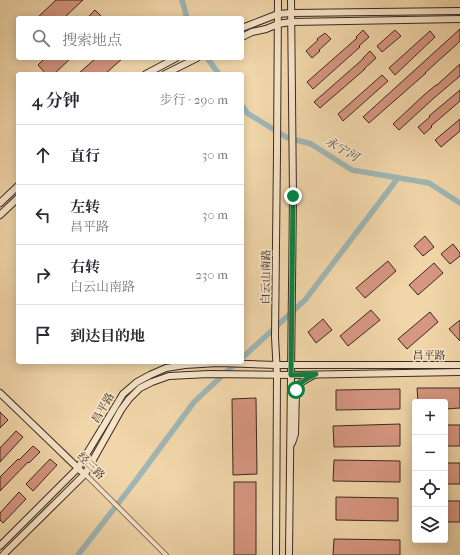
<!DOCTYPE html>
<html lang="zh">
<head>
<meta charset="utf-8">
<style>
	body { margin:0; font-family:"IM FELL French Canon","Noto Serif SC",serif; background:#f7f7f7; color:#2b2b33 }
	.controls { position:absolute; right:12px; bottom:12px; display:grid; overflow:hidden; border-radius:4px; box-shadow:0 2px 10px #0003 }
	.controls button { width:36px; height:36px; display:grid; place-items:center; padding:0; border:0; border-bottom:1px solid #e1e1e2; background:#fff; color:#2b2b33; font:20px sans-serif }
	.stop { position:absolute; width:12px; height:12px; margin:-9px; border:3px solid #0b8043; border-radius:50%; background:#fff }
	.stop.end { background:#0b8043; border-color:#fff; box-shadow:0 1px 4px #0008 }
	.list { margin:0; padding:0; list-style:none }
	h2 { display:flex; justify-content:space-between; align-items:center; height:52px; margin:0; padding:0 16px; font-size:17px }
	h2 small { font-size:13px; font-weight:400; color:#7c7c81 }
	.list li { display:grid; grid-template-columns:26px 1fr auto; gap:12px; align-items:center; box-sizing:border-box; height:60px; padding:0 16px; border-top:1px solid #e1e1e2 }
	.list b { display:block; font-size:15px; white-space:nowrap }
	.list p { margin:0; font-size:13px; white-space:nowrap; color:#7c7c81 }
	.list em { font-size:13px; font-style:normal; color:#7c7c81 }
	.icon { flex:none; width:22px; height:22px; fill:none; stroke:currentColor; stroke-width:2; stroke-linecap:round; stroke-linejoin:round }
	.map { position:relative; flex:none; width:460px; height:555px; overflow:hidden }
	.search { position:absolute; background:#fff; box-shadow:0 2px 10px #0003; left:16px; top:16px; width:228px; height:44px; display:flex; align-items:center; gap:10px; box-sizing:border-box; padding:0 14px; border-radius:4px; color:#7c7c81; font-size:15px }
	.panel { position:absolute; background:#fff; box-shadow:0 2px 10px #0003; left:16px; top:72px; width:228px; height:292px; border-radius:4px }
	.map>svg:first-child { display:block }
</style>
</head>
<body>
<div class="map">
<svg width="460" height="555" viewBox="0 0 460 555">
	<rect width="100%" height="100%" fill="#f1d6aa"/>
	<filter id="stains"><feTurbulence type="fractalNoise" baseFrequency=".005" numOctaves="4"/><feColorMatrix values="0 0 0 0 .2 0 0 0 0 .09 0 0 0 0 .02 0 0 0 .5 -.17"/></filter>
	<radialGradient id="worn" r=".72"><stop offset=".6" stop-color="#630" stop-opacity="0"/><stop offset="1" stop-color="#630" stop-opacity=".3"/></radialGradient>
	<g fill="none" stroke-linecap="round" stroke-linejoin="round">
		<!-- canal -->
		<g stroke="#9fb6b4" stroke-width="5.5">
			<path d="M182 0 187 18"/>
			<path d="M207 58 219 74"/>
			<path d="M242 105 247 113 286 137 311 144 352 170 429 183 460 203"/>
			<path d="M242 358 305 300 398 178"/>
			<path d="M78 555 134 483 194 402 237 362"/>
		</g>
	</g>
	<!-- building -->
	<g fill="#d79681" stroke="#3a2920">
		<path d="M56 0H83L64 18H37Z"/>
		<path d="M95 10 103 18H87Z"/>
		<path d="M460 29V41L456 45 437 62 425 73H426L369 123 363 117Z"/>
		<path d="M363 30 369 37 359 46 360 47 313 89 307 82 357 38 356 37Z"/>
		<path d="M395 30 401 36 382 52 377 46Z"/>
		<path d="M430 31 435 37 395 75 389 68Z"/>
		<path d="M325 33 331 39 319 50 320 51 312 58 306 51 318 40 317 39Z"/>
		<path d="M370 51 376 58 364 69H365L320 108 314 102 363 59V58Z"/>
		<path d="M45 58H71L54 74H46L38 65Z"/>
		<path d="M96 58H123L105 74H78Z"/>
		<path d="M460 64V76L434 98 399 130 393 124 424 95 436 85H437Z"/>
		<path d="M382 75 388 81 343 121 338 114Z"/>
		<path d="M460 90V101L431 126 432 127 424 134 418 127 430 117 429 116Z"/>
		<path d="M460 119V131L441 147 435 140Z"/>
		<path d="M425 236 434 247 423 256 414 246Z"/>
		<path d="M453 244 460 253V256L450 264 441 254Z"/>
		<path d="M388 261 396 271 365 298 356 288Z"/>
		<path d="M434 263 443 273 418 295 409 285Z"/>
		<path d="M371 310 380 320 348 346 340 336Z"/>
		<path d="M430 312 438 322 407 349 398 339Z"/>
		<path d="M323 319 332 330 316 343 308 332Z"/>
		<path d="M460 320V341L449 329Z"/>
		<path d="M417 388H460V408L445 409V402H418Z"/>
		<path d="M400 389V409L336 410V390Z"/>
		<path d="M256 398 257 474 233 475 232 399Z"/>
		<path d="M0 412 8 420 0 428Z"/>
		<path d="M400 424V446L334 447 333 426Z"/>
		<rect x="445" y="425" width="15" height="21"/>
		<path d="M16 431 23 437 0 462V448Z"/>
		<path d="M33 446 40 452 29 463 28 462 0 491V477L18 459 19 460Z"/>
		<path d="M50 459 57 465 33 491 26 484Z"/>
		<path d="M334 460 400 461V482L333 481Z"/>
		<rect x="445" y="463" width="15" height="21"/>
		<rect x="234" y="482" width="22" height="73"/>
		<path d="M19 492 26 499 3 523 0 520V513Z"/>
		<path d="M336 497 398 498V521L336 520Z"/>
		<rect x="445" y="501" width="15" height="21"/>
		<path d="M334 539 400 540V555H333Z"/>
	</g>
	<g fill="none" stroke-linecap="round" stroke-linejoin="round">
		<defs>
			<path id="street" d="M85 474 166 555"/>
			<g id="secondary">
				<path d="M242 28 278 14 291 13 460 11"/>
				<path d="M242 37 252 32 266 29 278 24 291 22 460 19"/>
				<path d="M146 74 176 58"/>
				<path d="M165 74 197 58"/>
				<path d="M0 203 18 186"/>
				<path d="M0 215 18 198"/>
				<path d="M0 393 81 471"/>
				<path d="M292 443 295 434 296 390C299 382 307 379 314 375"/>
				<path d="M0 546 78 468 123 394 137 382 150 375 166 368 185 365 218 363 276 365H460"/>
				<path d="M3 555 85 474 121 410 129 399 140 388 152 382 169 376 209 374 291 375 460 372"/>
				<path d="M276 555 277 375 275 337 277 153 278 0"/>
				<path d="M289 555 293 196 291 0"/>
			</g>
		</defs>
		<!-- street casing -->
		<use href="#street" stroke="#685442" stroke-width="5.5"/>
		<!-- secondary casing -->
		<use href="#secondary" stroke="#3a2920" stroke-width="8"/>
		<!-- street -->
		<use href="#street" stroke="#f6e4c8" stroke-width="4"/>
		<!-- secondary -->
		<use href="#secondary" stroke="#f6e4c8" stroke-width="6"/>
	</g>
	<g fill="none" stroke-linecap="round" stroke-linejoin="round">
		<!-- route -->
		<path stroke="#0b8043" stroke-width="5" d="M293 196 291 375 316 374C308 378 299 382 296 390"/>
	</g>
	<g text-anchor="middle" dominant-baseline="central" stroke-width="3.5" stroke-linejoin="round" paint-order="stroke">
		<!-- street labels -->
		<g font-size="11" fill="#3a2920" stroke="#f6e4c8">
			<text transform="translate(266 277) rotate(-89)">白云山南路</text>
			<text x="429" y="355">昌平路</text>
			<text transform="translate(103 408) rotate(-59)">昌平路</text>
			<text transform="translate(91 466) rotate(45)">经三路</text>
		</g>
		<!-- water labels -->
		<g font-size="12" font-style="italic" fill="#534c45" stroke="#f6e4c8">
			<text transform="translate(342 149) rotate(30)">永宁河</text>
		</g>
	</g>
	<rect width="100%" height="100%" filter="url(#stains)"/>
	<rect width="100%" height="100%" fill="url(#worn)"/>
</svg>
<div class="controls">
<button>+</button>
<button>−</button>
<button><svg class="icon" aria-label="locate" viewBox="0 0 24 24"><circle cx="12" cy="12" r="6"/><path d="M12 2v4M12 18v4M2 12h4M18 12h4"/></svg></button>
<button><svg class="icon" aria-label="layers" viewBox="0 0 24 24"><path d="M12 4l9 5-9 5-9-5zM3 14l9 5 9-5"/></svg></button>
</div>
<div class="stop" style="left:296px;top:390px"></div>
<div class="stop end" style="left:293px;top:196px"></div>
<div class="search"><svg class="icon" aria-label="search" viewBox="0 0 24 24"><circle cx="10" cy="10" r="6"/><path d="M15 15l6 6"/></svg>搜索地点</div>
<section class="panel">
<h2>4 分钟<small>步行 · 290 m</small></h2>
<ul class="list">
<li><svg class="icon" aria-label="ahead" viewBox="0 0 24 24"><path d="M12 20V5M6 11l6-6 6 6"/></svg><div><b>直行</b></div><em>30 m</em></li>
<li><svg class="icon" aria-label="left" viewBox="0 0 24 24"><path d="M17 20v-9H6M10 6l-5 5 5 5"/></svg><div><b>左转</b><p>昌平路</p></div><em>30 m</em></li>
<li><svg class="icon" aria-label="right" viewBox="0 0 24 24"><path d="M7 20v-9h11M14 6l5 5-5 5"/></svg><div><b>右转</b><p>白云山南路</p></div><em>230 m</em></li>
<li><svg class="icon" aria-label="arrive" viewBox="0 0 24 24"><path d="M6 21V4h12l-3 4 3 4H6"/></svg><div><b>到达目的地</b></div></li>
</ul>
</section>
</div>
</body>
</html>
